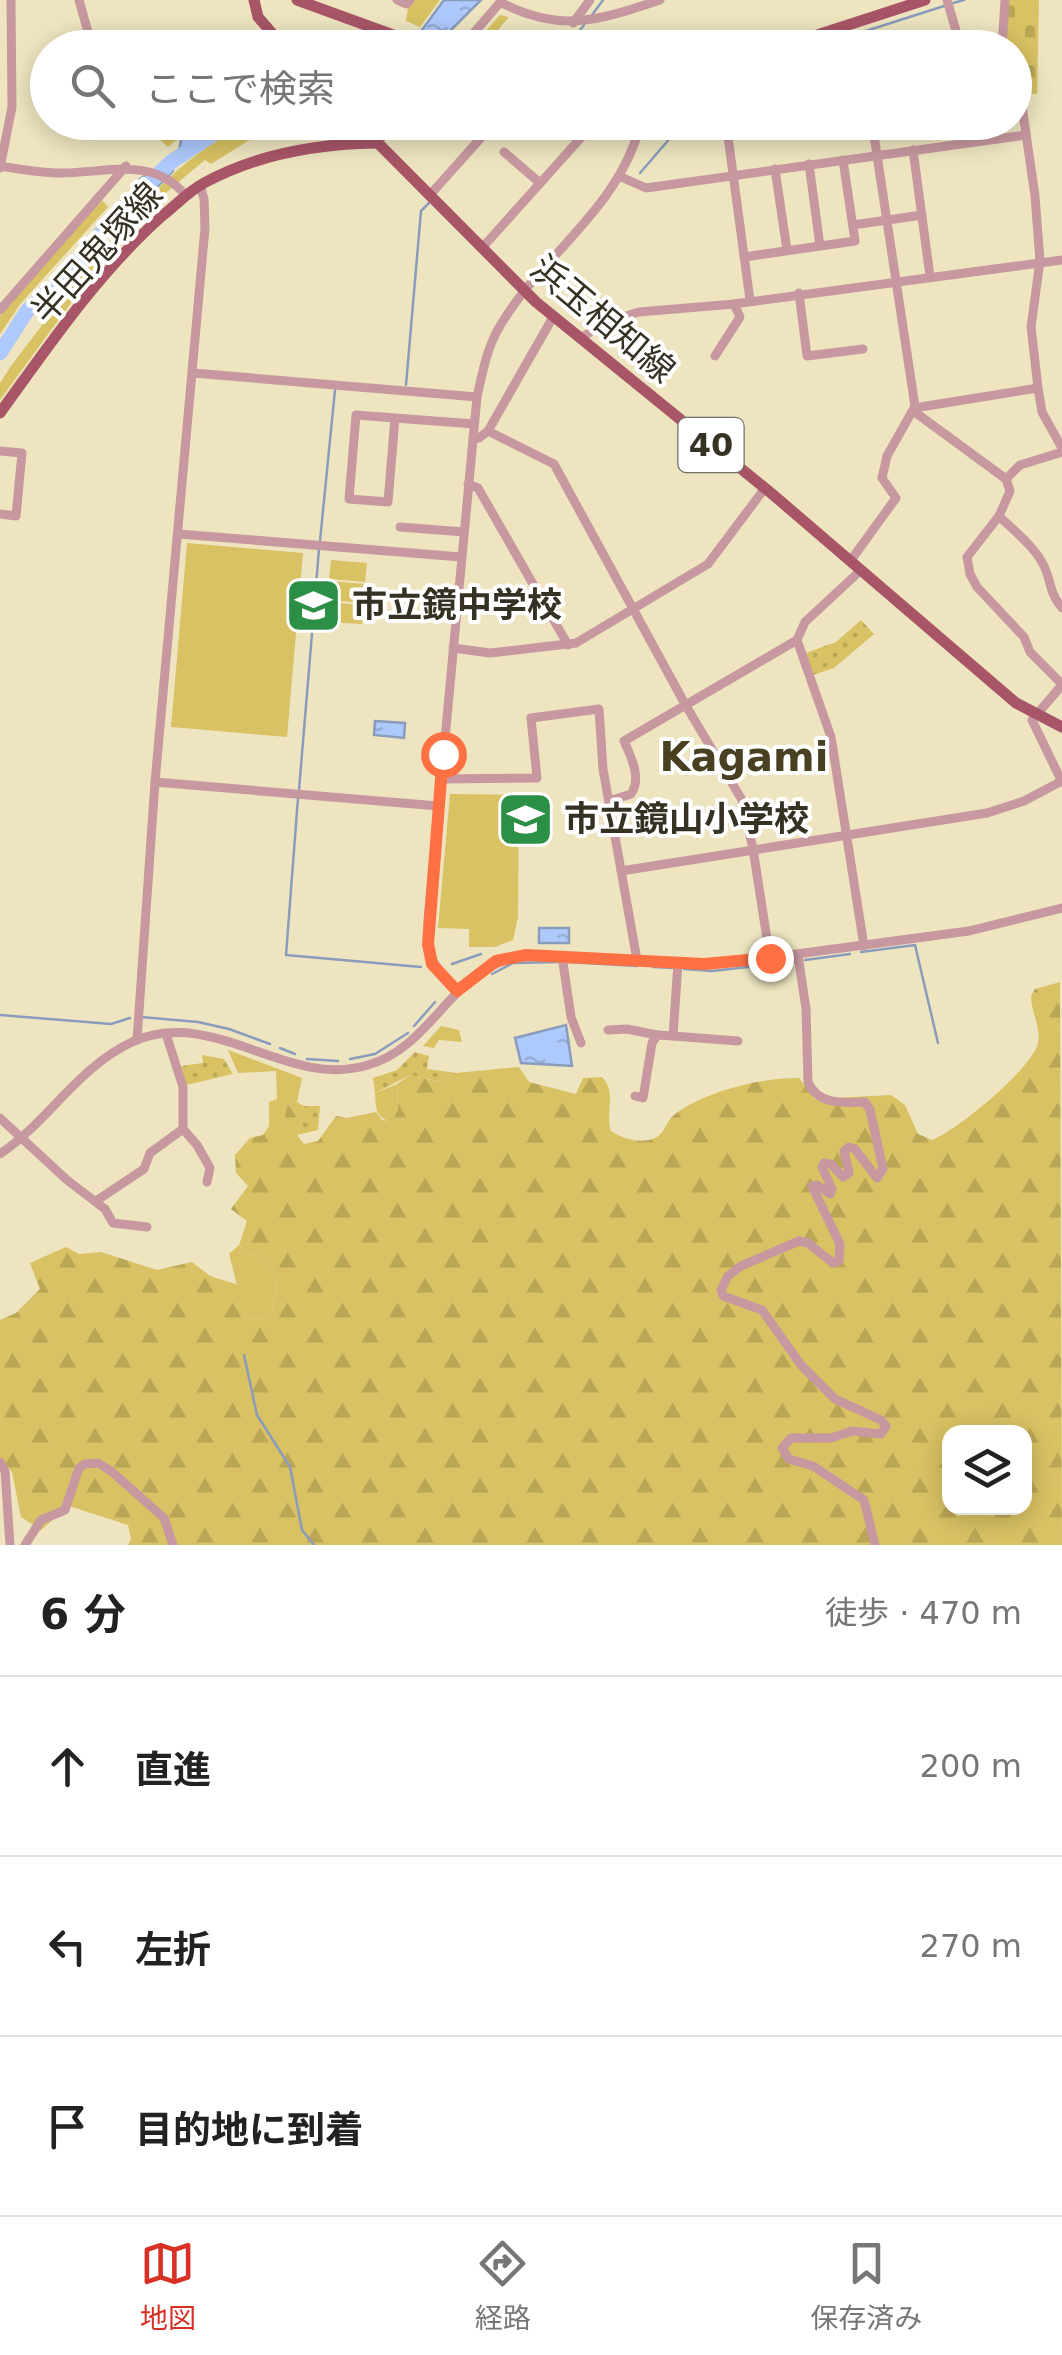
<!DOCTYPE html>
<html lang="ja">
<head>
<meta charset="utf-8">
<style>
	body { margin:0; font-family:"DejaVu Sans","Noto Sans JP",sans-serif; background:#f6f6f6; color:#222 }
	.controls { position:absolute; right:30px; bottom:30px; display:grid; overflow:hidden; border-radius:20px; box-shadow:0 5px 25px #0003 }
	.controls button { width:90px; height:90px; display:grid; place-items:center; padding:0; border:0; border-bottom:2px solid #e0e0e0; background:#fff; color:#222; font:50px sans-serif }
	.stop { position:absolute; width:30px; height:30px; margin:-22px; border:8px solid #ff7043; border-radius:50%; background:#fff }
	.stop.end { background:#ff7043; border-color:#fff; box-shadow:0 2px 10px #0008 }
	.list { margin:0; padding:0; list-style:none }
	h2 { display:flex; justify-content:space-between; align-items:center; height:130px; margin:0; padding:0 40px; font-size:42px }
	h2 small { font-size:32px; font-weight:400; color:#767676 }
	.list li { display:grid; grid-template-columns:65px 1fr auto; gap:30px; align-items:center; box-sizing:border-box; height:180px; padding:0 40px; border-top:2px solid #e0e0e0 }
	.list b { display:block; font-size:38px; white-space:nowrap }
	.list em { font-size:32px; font-style:normal; color:#767676 }
	.icon { flex:none; width:55px; height:55px; fill:none; stroke:currentColor; stroke-width:2; stroke-linecap:round; stroke-linejoin:round }
	.map { position:relative; flex:none; width:1062px; height:1545px; overflow:hidden }
	.search { position:absolute; background:#fff; box-shadow:0 5px 25px #0003; left:30px; right:30px; top:30px; height:110px; display:flex; align-items:center; gap:25px; box-sizing:border-box; padding:0 35px; border-radius:55px; color:#767676; font-size:38px }
	.sheet { height:670px; background:#fff }
	nav { display:flex; justify-content:space-around; align-items:center; box-sizing:border-box; height:140px; border-top:2px solid #e0e0e0; background:#fff; font-size:28px; color:#767676 }
	nav a { display:grid; justify-items:center; gap:5px }
	nav .on { color:#d93025 }
	.map>svg:first-child { display:block }
</style>
</head>
<body>
<div class="map">
<svg width="1062" height="1545" viewBox="0 0 1062 1545">
	<defs>
		<pattern id="forest-firs" width="22" height="20" patternUnits="userSpaceOnUse" patternTransform="scale(2.5)"><rect width="22" height="20" fill="#d8c263"/><path d="M5 1l3.5 6h-7zM16 11l3.5 6h-7z" fill="#baa756"/></pattern>
		<pattern id="cemetery-stones" width="16" height="16" patternUnits="userSpaceOnUse" patternTransform="scale(2.5)"><rect width="16" height="16" fill="#d8c263"/><path d="M2 7V4a2 2 0 0 1 4 0v3zM10 15v-3a2 2 0 0 1 4 0v3z" fill="#baa756"/></pattern>
		<pattern id="park-dots" width="8" height="8" patternUnits="userSpaceOnUse" patternTransform="scale(2.5)"><rect width="8" height="8" fill="#d8c263"/><path d="M2 2h.1M6 6h.1" fill="none" stroke="#baa756" stroke-width="1.8" stroke-linecap="round"/></pattern>
		<pattern id="water-ripples" width="26" height="14" patternUnits="userSpaceOnUse" patternTransform="scale(2.5)"><rect width="26" height="14" fill="#aec9fc"/><path d="M2 4q2-2 4 0t4 0M15 11q2-2 4 0t4 0" fill="none" stroke="#96add8"/></pattern>
	</defs>
	<rect width="100%" height="100%" fill="#eee5c0"/>
	<!-- grass -->
	<g fill="#d8c263">
		<path d="M414 0H440L420 27 406 21 408 7Z"/>
		<path d="M500 15 509 17 493 36 492 47H478L475 43Z"/>
		<path d="M174 123H197L168 147 157 137Z"/>
		<path d="M252 123H311L248 141 211 164 205 160 163 195 158 189C185 161 216 138 252 123Z"/>
		<path d="M102 200 108 207 21 303 0 334V316L20 288Z"/>
		<path d="M131 219 138 228 84 285 0 400V383L11 366 81 274Z"/>
		<path d="M187 543 303 553 287 737 171 727Z"/>
		<path d="M331 560 367 563 365 582 329 579Z"/>
		<path d="M329 581 365 584 364 603 327 600Z"/>
		<path d="M327 602 363 605 362 624 326 622Z"/>
		<path d="M450 794 519 795 518 917 513 940 495 947H469V929L438 928Z"/>
		<path d="M441 1026 459 1030 462 1042 439 1040 434 1048 423 1046Z"/>
		<path d="M228 1050 302 1078 297 1102 287 1106 283 1126H269V1102L277 1099 276 1071 238 1073Z"/>
		<path d="M397 1084 398 1110 392 1122C375 1118 376 1108 375 1093Z"/>
		<path d="M239 1245 250 1255 268 1257 277 1284 271 1317 246 1320 229 1254Z"/>
	</g>
	<!-- forest -->
	<path fill="url(#forest-firs)" fill-rule="evenodd" d="M1060 982 1062 1545H128L131 1539 128 1525 69 1506 41 1530 21 1517 12 1472 0 1457V1320L16 1313 40 1289 30 1263 66 1247 79 1254 101 1252 157 1270 192 1262 210 1276 239 1285 246 1320 271 1317 277 1284 268 1257 250 1255 239 1245 247 1221 231 1209 248 1186 236 1173 235 1155 250 1138 263 1135 269 1126 283 1125 287 1106 297 1102 304 1106 297 1135 304 1144 318 1141 336 1116 347 1118 376 1112 382 1120 392 1121 398 1110 397 1084 410 1075 440 1082 456 1073 519 1067 529 1082 576 1094 583 1078 602 1077C617 1092 605 1112 611 1131 623 1139 640 1144 655 1138 666 1133 665 1122 674 1115 703 1092 763 1077 799 1078L815 1099 891 1095 905 1105 918 1134 932 1140C957 1130 1032 1069 1038 1043 1041 1028 1031 1011 1031 996L1035 989ZM950 1432H1024V1508H950Z"/>
	<!-- cemetery -->
	<path fill="url(#cemetery-stones)" d="M1008 0H1039L1037 94H1020L1015 89 1014 48H1004Z"/>
	<!-- park -->
	<g fill="url(#park-dots)">
		<path d="M861 620 874 634 834 668 813 675 806 653 836 642Z"/>
		<path d="M415 1052 429 1056 427 1069 456 1073 441 1082 410 1075 375 1093 373 1078 397 1070Z"/>
		<path d="M202 1055 224 1059 233 1074 186 1085 181 1066 203 1063Z"/>
		<path d="M304 1106H320L318 1130 297 1135Z"/>
	</g>
	<!-- water -->
	<g fill="url(#water-ripples)" stroke="#8a9cbb" stroke-width="2.5">
		<path d="M444 0H481L434 47 404 48 422 30Z"/>
		<path d="M198 123H224L183 158 177 156 172 164 173 171 154 190 140 179C146 174 154 174 160 170 168 165 170 155 179 151L181 140Z"/>
		<path d="M375 721 405 723 404 738 374 735Z"/>
		<rect x="539" y="928" width="30" height="15"/>
		<path d="M566 1025 572 1066 521 1063 515 1038Z"/>
	</g>
	<g fill="none" stroke-linecap="round" stroke-linejoin="round">
		<!-- stream -->
		<g stroke="#8a9cbb" stroke-width="2.5">
			<path d="M953 3 964 0"/>
			<path d="M592 15 603 0"/>
			<path d="M822 45 944 6"/>
			<path d="M566 48 584 25"/>
			<path d="M491 136 503 122"/>
			<path d="M640 173 684 122"/>
			<path d="M406 385 421 211 429 203"/>
			<path d="M320 541 335 390"/>
			<path d="M299 790 319 549"/>
			<path d="M298 798 286 955 421 967"/>
			<path d="M861 952 915 945 938 1043"/>
			<path d="M805 960 850 954"/>
			<path d="M568 962 637 966"/>
			<path d="M452 964 481 954"/>
			<path d="M653 967 672 968"/>
			<path d="M684 969 712 971 794 962"/>
			<path d="M492 974 513 963 558 962"/>
			<path d="M0 1015 111 1024 130 1018"/>
			<path d="M141 1017 198 1022 229 1029 270 1044"/>
			<path d="M414 1026 435 1002"/>
			<path d="M280 1048 295 1054"/>
			<path d="M307 1059 338 1061"/>
			<path d="M350 1059 375 1054 408 1033"/>
			<path d="M244 1355 257 1415 290 1467 302 1530 314 1545"/>
		</g>
		<!-- river -->
		<path stroke="#aec9fc" stroke-width="15" d="M0 353 27 311 76 265 110 221 171 162 232 122"/>
		<!-- minor -->
		<g stroke="#c798a0" stroke-width="9">
			<path d="M79 0 88 32"/>
			<path d="M397 0 406 4 410 0"/>
			<path d="M947 0 961 48"/>
			<path d="M500 2C561 34 599 20 660 0"/>
			<path d="M573 23 590 0"/>
			<path d="M461 48 502 0"/>
			<path d="M1002 48 1005 0"/>
			<path d="M1014 93 1021 99 1035 196 1040 261 1031 327 1038 388 1042 412 1062 448"/>
			<path d="M726 122 750 300"/>
			<path d="M872 122 916 413 1006 479 1010 491 999 516 967 557 970 574 977 587 1024 637 1030 652 1062 684"/>
			<path d="M976 122 978 141"/>
			<path d="M376 143 397 122"/>
			<path d="M913 150 930 276"/>
			<path d="M504 152 540 183"/>
			<path d="M809 164 820 246"/>
			<path d="M0 166C18 169 36 172 54 173 100 175 152 153 186 196"/>
			<path d="M0 168 12 107 11 0"/>
			<path d="M775 169 787 250"/>
			<path d="M621 177 646 188 1026 135"/>
			<path d="M429 196 495 122"/>
			<path d="M853 225 922 215"/>
			<path d="M482 248 595 122"/>
			<path d="M744 257 855 241 843 160"/>
			<path d="M799 293 807 356 863 349"/>
			<path d="M0 310 126 166"/>
			<path d="M580 339 603 323 639 312 734 304 1062 260"/>
			<path d="M715 356 740 317 734 304"/>
			<path d="M193 373 477 397"/>
			<path d="M395 418 388 502 349 499 356 415 474 424"/>
			<path d="M488 431 554 464 685 704 742 800 753 849 770 958"/>
			<path d="M473 438H479L488 431 553 317"/>
			<path d="M0 451 22 453 16 516 0 514"/>
			<path d="M1006 479 1020 465 1062 452"/>
			<path d="M468 484 478 488 568 645"/>
			<path d="M999 516C1013 530 1034 546 1043 564 1052 581 1048 591 1062 608"/>
			<path d="M400 527 464 532"/>
			<path d="M179 534 461 557"/>
			<path d="M851 560 896 498 882 478 887 456 914 408 1038 388"/>
			<path d="M861 570 805 622 797 640 831 737 864 946"/>
			<path d="M453 648 490 653 576 643 708 564 765 488"/>
			<path d="M1062 685 1032 720 1062 782"/>
			<path d="M441 779 537 778 531 718 599 709 603 769 637 960"/>
			<path d="M155 782 438 806"/>
			<path d="M609 801 631 794C642 778 631 757 624 741L797 640"/>
			<path d="M621 871 987 813 1024 801 1062 781"/>
			<path d="M798 955 806 1009 808 1082C818 1105 842 1103 865 1102L870 1110 883 1169 877 1178 855 1149 849 1147 844 1151 849 1173 843 1177 831 1164 824 1163 822 1167 832 1189 830 1194 817 1185 812 1186 840 1244 839 1261 833 1263 808 1243 799 1241 741 1266 728 1276 721 1290 723 1296 762 1310 801 1365 835 1399 881 1420 886 1426 881 1434 852 1431 831 1438H791L782 1448 789 1459 813 1466 864 1500 875 1545"/>
			<path d="M562 956 571 1017 581 1043"/>
			<path d="M457 991C431 964 427 957 428 920L477 397C482 375 486 352 497 331 539 256 620 210 641 122"/>
			<path d="M608 1030 627 1029 657 1035"/>
			<path d="M166 1034 183 1087V1129L197 1145 210 1168 207 1182"/>
			<path d="M673 1036 738 1041"/>
			<path d="M137 1040 155 782 205 228 204 199 200 185"/>
			<path d="M635 1096 643 1098 652 1043 657 1035 673 1036 678 963"/>
			<path d="M0 1118 67 1180 105 1209 113 1223 147 1227"/>
			<path d="M0 1154C49 1121 77 1068 132 1042 215 1005 286 1090 368 1065 435 1046 451 965 526 955L704 964 737 962 969 931 1062 908"/>
			<path d="M96 1201 144 1169 150 1153 183 1129"/>
			<path d="M0 1462 5 1471 10 1545"/>
			<path d="M25 1545 41 1520 65 1510 79 1468 85 1464 98 1463 111 1471 164 1518 173 1545"/>
		</g>
		<!-- major -->
		<g stroke="#a75567" stroke-width="11">
			<path d="M254 0 258 17 285 48"/>
			<path d="M297 0 429 48"/>
			<path d="M777 48 925 0"/>
			<path d="M357 122 536 302 771 493 1016 703 1062 727"/>
			<path d="M0 413C50 344 98 273 162 216 176 205 189 191 204 183 255 155 318 144 376 143"/>
		</g>
	</g>
	<g fill="none" stroke-linecap="round" stroke-linejoin="round">
		<!-- route -->
		<path stroke="#ff7043" stroke-width="12" d="M443 754 428 944 432 964 457 991 496 961 526 955 704 964 770 958"/>
	</g>
	<!-- icons -->
	<defs>
		<symbol id="school-square" viewBox="-11 -11 22 22"><rect x="-9" y="-9" width="18" height="18" rx="4" fill="#2b9046" stroke="#fff"/><path d="M0-5L7-2L0 1L-7-2ZM-4 1L0 2.5L4 1V4Q0 6-4 4Z" fill="#fff"/></symbol>
	</defs>
	<g fill-rule="evenodd">
		<use href="#school-square" x="282" y="574" width="63" height="63"/>
		<use href="#school-square" x="494" y="788" width="63" height="63"/>
	</g>
	<g text-anchor="middle" dominant-baseline="central" stroke-width="8" stroke-linejoin="round" paint-order="stroke">
		<!-- shield labels -->
		<rect fill="#fff" stroke="#727065" stroke-width="2.5" x="678.5" y="418" width="65" height="54" rx="8"/>
		<g font-size="32" font-weight="bold" fill="#353223">
			<text x="711" y="445">40</text>
		</g>
		<!-- street labels -->
		<g font-size="35" fill="#353223" stroke="#fff">
			<text transform="translate(97 253) rotate(-48)">半田鬼塚線</text>
			<text transform="translate(603 319) rotate(40)">浜玉相知線</text>
		</g>
		<!-- poi labels -->
		<g font-size="35" font-weight="bold" fill="#353223" stroke="#fff" text-anchor="start">
			<text x="352" y="605">市立鏡中学校</text>
			<text x="564" y="819">市立鏡山小学校</text>
		</g>
		<!-- quarter labels -->
		<g font-size="40" font-weight="bold" fill="#484020" stroke="#fff">
			<text x="744" y="757">Kagami</text>
		</g>
	</g>
</svg>
<div class="controls">
<button><svg class="icon" aria-label="layers" viewBox="0 0 24 24"><path d="M12 4l9 5-9 5-9-5zM3 14l9 5 9-5"/></svg></button>
</div>
<div class="stop" style="left:443px;top:754px"></div>
<div class="stop end" style="left:770px;top:958px"></div>
<div class="search"><svg class="icon" aria-label="search" viewBox="0 0 24 24"><circle cx="10" cy="10" r="6"/><path d="M15 15l6 6"/></svg>ここで検索</div>
</div>
<section class="sheet">
<h2>6 分<small>徒歩 · 470 m</small></h2>
<ul class="list">
<li><svg class="icon" aria-label="ahead" viewBox="0 0 24 24"><path d="M12 20V5M6 11l6-6 6 6"/></svg><div><b>直進</b></div><em>200 m</em></li>
<li><svg class="icon" aria-label="left" viewBox="0 0 24 24"><path d="M17 20v-9H6M10 6l-5 5 5 5"/></svg><div><b>左折</b></div><em>270 m</em></li>
<li><svg class="icon" aria-label="arrive" viewBox="0 0 24 24"><path d="M6 21V4h12l-3 4 3 4H6"/></svg><div><b>目的地に到着</b></div></li>
</ul>
</section>
<nav>
<a class="on"><svg class="icon" aria-label="map" viewBox="0 0 24 24"><path d="M3 6l6-2 6 2 6-2v14l-6 2-6-2-6 2zM9 4v14M15 6v14"/></svg>地図</a>
<a><svg class="icon" aria-label="directions" viewBox="0 0 24 24"><path d="M12 3l9 9-9 9-9-9zM9 14v-3h6M13 9l2 2-2 2"/></svg>経路</a>
<a><svg class="icon" aria-label="saved" viewBox="0 0 24 24"><path d="M7 4h10v16l-5-4-5 4z"/></svg>保存済み</a>
</nav>
</body>
</html>
